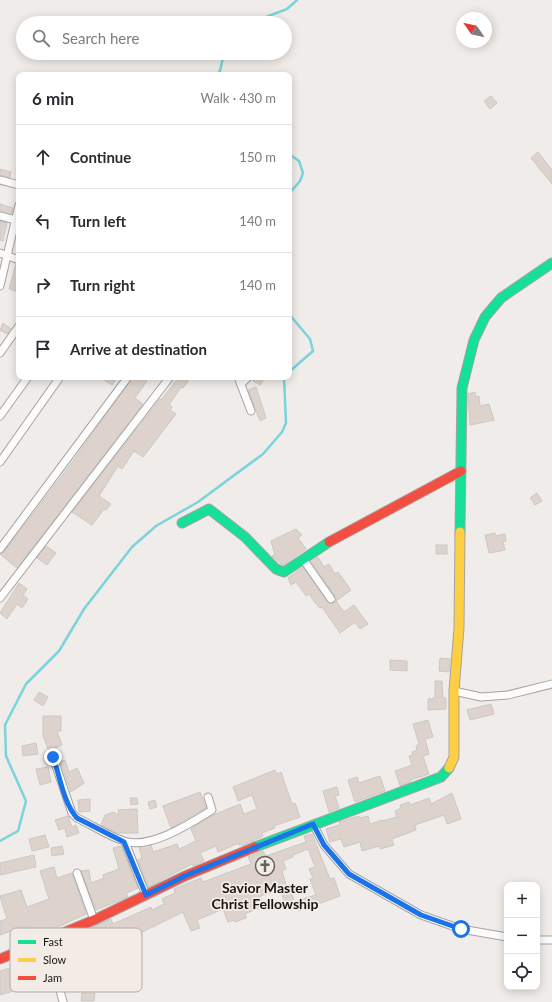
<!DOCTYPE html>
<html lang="en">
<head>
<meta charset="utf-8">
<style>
	body { margin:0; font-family:Lato,sans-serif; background:#f2f2f3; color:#2b2b33 }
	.controls { position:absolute; right:12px; bottom:12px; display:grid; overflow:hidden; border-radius:8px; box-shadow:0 2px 10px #0003 }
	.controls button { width:36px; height:36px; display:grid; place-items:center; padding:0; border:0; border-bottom:1px solid #e1e1e2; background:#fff; color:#2b2b33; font:20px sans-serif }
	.compass { position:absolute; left:456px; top:12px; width:36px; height:36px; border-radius:50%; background:#fff; box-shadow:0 2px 10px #0003; rotate:304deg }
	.stop { position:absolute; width:12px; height:12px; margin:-9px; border:3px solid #1a73e8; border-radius:50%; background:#fff }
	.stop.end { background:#1a73e8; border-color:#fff; box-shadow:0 1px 4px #0008 }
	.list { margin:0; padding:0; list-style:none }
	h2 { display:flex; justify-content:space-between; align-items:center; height:52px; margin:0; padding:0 16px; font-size:17px }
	h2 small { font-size:13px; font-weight:400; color:#7c7c81 }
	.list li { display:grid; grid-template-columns:26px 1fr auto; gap:12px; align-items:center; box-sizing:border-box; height:64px; padding:0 16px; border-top:1px solid #e1e1e2 }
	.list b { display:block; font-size:15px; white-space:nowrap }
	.list em { font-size:13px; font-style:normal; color:#7c7c81 }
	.icon { flex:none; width:22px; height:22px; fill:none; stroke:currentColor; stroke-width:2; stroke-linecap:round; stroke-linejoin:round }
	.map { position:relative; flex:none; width:552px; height:1002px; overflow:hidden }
	.search { position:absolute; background:#fff; box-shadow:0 2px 10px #0003; left:16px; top:16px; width:276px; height:44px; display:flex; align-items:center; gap:10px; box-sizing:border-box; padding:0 14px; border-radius:22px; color:#7c7c81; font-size:15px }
	.panel { position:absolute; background:#fff; box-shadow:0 2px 10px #0003; left:16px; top:72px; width:276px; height:308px; border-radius:8px }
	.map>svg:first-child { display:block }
</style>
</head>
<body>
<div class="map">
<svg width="552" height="1002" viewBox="0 0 552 1002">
	<rect width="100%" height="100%" fill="#f0ece9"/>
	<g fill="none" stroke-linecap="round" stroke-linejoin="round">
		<!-- stream -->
		<g stroke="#7bd3db" stroke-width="2.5">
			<path d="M250 23 287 9 297 0"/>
			<path d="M217 75 220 71 224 53"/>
			<path d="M289 154 299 161 303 173 300 181 289 194"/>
			<path d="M289 314 310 339 313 351 289 372"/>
			<path d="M0 841 18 831 26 801 6 756 5 725 26 684 59 651 84 609 132 547 156 526 198 502 263 454 282 432 286 423 284 377"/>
		</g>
	</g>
	<!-- building -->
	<g fill="#ddd3cc" stroke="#cbc8c5">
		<path d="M491 96 497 103 490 109 484 101Z"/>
		<path d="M538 152 552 170V184L531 158Z"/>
		<path d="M0 169 11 172 10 178 0 175Z"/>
		<path d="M0 204 13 208 12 214 0 211Z"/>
		<path d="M0 221 7 223 3 241 0 240Z"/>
		<path d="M16 264 19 265V292L9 289Z"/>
		<path d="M3 323 11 329 7 334 0 330Z"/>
		<path d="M99 377H122L120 379 117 377 112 385Z"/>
		<path d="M133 377H141L147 381 135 398 143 404 17 568 0 554 4 552 70 465Z"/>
		<path d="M179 377H191L183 388 181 387 169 405 172 407 170 410 176 414 143 457 134 451 122 469 118 466 99 496 111 504 106 510 104 509 92 525 72 512 160 399 161 400Z"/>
		<path d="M253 377H266L260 385 252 380Z"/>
		<path d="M256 387 266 418 260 421 248 390Z"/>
		<path d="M475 392 476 397 479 396 480 406 489 404 494 420 470 425 468 394Z"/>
		<path d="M537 493 542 501 535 505 530 498Z"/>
		<path d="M296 529 302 535 298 538 306 549 283 565 280 563 272 556 275 555 271 541Z"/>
		<path d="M495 533V536L505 534 506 541 503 542 505 550 489 553 485 535Z"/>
		<rect x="436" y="545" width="11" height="9"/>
		<path d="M46 546 56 553 47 565 37 558Z"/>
		<path d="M318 557 324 567 329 564 335 574 338 572 351 590 336 601 344 612 354 605 368 624 360 629 355 622 340 633 322 607 320 608 316 604 309 594 306 596 296 582 291 585 288 578 303 567 327 602 331 604 334 603 335 596 311 562Z"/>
		<path d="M19 583 27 589 23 595 28 599 22 608 17 604 7 619 0 613Z"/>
		<path d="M440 658 450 659 449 672 439 671Z"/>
		<path d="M390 660 407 661V671L390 670Z"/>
		<path d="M435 681H442L443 698H446V709L428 710V699L435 698Z"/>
		<path d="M39 692 48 697 43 706 34 700Z"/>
		<path d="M491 704 494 714 470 720 467 710Z"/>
		<path d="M43 716H61V731H57L62 745 49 751 43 736Z"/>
		<path d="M428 720 433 737 425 739 429 754 423 756 429 774 410 780 411 782 400 786 395 771 412 765 409 756 413 755 412 752 417 750 416 746 419 744 413 724Z"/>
		<path d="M36 743 38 754 23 756 22 746Z"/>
		<path d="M65 760 69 772 77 768 84 783 71 792 60 762Z"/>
		<path d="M48 767 51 782 40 785 36 769Z"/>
		<path d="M275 770 277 774 281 772 292 804 295 803 300 817 274 826 275 828 262 833 263 836 244 845H239V843L218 852 216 846 200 853 204 861 193 866 192 864 148 887 138 860 142 858 139 847 151 845 153 852 177 844 179 849 196 841 191 829 211 816 240 804 244 814 257 809 252 795 238 801 233 787Z"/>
		<path d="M380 776 385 791 355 802 348 780 357 777 359 783Z"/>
		<path d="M337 787 339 795 335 796 339 808 329 812 323 791Z"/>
		<path d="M200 792 206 808 171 828 163 806Z"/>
		<path d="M452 793 461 819 447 824 444 815 415 825 416 830 392 839 394 845 380 849 379 846 362 851 360 842 344 847 341 839 330 842 326 829 340 825 339 822 359 816 360 818 368 816 370 824 382 820V821L397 817 395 811 401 808 400 805 409 802 410 805 429 798 431 804Z"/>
		<path d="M130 798H137L138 804 131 805Z"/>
		<path d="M90 799V811L79 812 78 800Z"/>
		<path d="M155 800 157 807 150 809 148 802Z"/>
		<path d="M137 809 138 833H117L101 825 105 815 114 812 119 815 118 810Z"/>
		<path d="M68 816 72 827 76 825 79 833 67 837 65 828 59 830 55 820Z"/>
		<path d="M312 834 330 879 334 878 340 896 299 911 296 901 316 895 310 879 313 878 309 869 315 867 308 849 293 855V857L283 861 286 869 282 871 289 894 291 893 294 900 285 903 280 890 260 896 263 906 245 914 246 918 235 922 234 920 228 922 223 909 197 920 200 928 191 931 183 912 126 940H124L122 935 104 943 100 934 87 939 93 956 101 953 107 971 94 975 93 971 87 973 84 964 71 968 70 964 63 966 56 943 111 919 113 924 151 907 152 910 164 904 162 899 175 893 174 889 201 878 203 882 251 864 248 857 263 851 266 856 306 842 304 836Z"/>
		<path d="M45 835 49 847 32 851 29 839Z"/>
		<path d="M62 846 64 854 52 856 51 848Z"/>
		<path d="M121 846 138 888 126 893 128 897 96 910 81 871 89 870 91 883 104 878 103 875 119 869 113 848Z"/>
		<path d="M34 855 36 867 0 875V863Z"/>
		<path d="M54 867 57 878 72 873 86 914 30 940 25 926 0 935V921L7 919 0 896 21 890 27 907 49 899 40 871Z"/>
		<path d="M20 965 27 987 0 995V971Z"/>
		<path d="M82 993H95L94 1001H81Z"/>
	</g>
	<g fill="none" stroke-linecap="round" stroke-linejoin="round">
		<defs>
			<g id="street">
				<path d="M0 180 19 185"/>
				<path d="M0 216 19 221"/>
				<path d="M0 253 19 260"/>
				<path d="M0 286 19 205"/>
				<path d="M0 353 19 326"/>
				<path d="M238 377 251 411"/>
				<path d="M241 384 248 377"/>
				<path d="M0 416 28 377"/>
				<path d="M0 462 60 377"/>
				<path d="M0 549 128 377"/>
				<path d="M303 559 331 599"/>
				<path d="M0 598 170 377"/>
				<path d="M454 691 481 697 508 695 552 684"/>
				<path d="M53 757 72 813 77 818C92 825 108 836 124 841 150 850 191 823 212 810L208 797"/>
				<path d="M313 824 324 845 349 874 421 915 461 929 507 937"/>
				<path d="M125 842 146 895"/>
				<path d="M77 873 94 920"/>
				<path d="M47 940 63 1002"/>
				<path d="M537 940H552"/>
			</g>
			<g id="fast">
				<path d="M182 523 209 509 245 537 276 569 284 572 329 542"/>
				<path d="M460 532 462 388 474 340 485 317 501 298 552 263"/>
				<path d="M255 847 441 777 449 768"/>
			</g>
			<path id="slow" d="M449 768 454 757V691L459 628 460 532"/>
			<g id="jam">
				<path d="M329 542 461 471"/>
				<path d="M0 959 94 920 185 876 255 847"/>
			</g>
		</defs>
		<!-- street casing -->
		<use href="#street" stroke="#a6a3a2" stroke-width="9"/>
		<!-- fast casing -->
		<use href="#fast" stroke="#a6a3a2" stroke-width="11"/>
		<!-- slow casing -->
		<use href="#slow" stroke="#a6a3a2" stroke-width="11"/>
		<!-- jam casing -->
		<use href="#jam" stroke="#a6a3a2" stroke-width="11"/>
		<!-- street -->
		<use href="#street" stroke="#fdfcfc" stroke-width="7"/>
		<!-- fast -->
		<use href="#fast" stroke="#16e098" stroke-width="9"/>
		<!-- slow -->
		<use href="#slow" stroke="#ffcf43" stroke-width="9"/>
		<!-- jam -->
		<use href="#jam" stroke="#f24e42" stroke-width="9"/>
	</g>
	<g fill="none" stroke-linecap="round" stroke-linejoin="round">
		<!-- route -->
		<path stroke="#1a73e8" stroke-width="5" d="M53 757C60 776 63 802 77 818L124 842 146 895 185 876 313 824 324 845 349 874 421 915 461 929"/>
	</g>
	<!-- icons -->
	<defs>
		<symbol id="church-ring" viewBox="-11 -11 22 22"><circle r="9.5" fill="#f3ece6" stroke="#64605e" stroke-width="1.5"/><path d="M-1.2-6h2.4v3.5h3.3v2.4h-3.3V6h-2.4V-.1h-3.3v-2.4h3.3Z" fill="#64605e"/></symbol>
	</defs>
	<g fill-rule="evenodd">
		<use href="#church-ring" x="254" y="855" width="22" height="22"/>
	</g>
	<g text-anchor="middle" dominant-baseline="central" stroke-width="3.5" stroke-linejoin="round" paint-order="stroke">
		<!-- poi labels -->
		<g font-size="14" font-weight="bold" fill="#181513" stroke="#f3ece6">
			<text x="265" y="887">Savior Master<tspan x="265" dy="16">Christ Fellowship</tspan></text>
		</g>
	</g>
	<!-- legend -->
	<rect x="10" y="928" width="132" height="64" rx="6" fill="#f3ece6" stroke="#b1aca7" stroke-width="1"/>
	<rect x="18" y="940" width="18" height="4" fill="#16e098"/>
	<rect x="18" y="958" width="18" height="4" fill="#ffcf43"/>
	<rect x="18" y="976" width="18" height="4" fill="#f24e42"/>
	<g font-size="11" fill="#181513">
		<text x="43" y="946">Fast</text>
		<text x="43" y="964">Slow</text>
		<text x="43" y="982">Jam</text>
	</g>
</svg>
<div class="controls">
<button>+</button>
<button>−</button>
<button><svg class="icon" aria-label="locate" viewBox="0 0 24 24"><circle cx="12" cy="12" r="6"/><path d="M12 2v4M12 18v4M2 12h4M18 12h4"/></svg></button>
</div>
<svg class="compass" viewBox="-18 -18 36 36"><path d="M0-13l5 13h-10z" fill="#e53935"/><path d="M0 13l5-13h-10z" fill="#7c7c81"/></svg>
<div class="stop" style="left:461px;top:929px"></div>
<div class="stop end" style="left:53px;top:757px"></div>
<div class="search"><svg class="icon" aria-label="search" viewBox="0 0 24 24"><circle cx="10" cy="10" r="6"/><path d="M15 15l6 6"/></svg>Search here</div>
<section class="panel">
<h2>6 min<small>Walk · 430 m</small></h2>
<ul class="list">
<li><svg class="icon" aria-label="ahead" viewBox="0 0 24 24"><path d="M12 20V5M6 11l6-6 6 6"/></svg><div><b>Continue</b></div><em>150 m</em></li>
<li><svg class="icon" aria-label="left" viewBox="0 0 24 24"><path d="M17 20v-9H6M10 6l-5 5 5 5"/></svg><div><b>Turn left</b></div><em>140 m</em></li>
<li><svg class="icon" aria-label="right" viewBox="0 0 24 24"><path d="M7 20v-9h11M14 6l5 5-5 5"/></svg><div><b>Turn right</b></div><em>140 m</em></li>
<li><svg class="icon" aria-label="arrive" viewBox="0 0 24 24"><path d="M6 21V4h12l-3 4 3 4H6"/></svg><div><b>Arrive at destination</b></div></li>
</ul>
</section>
</div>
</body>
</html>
